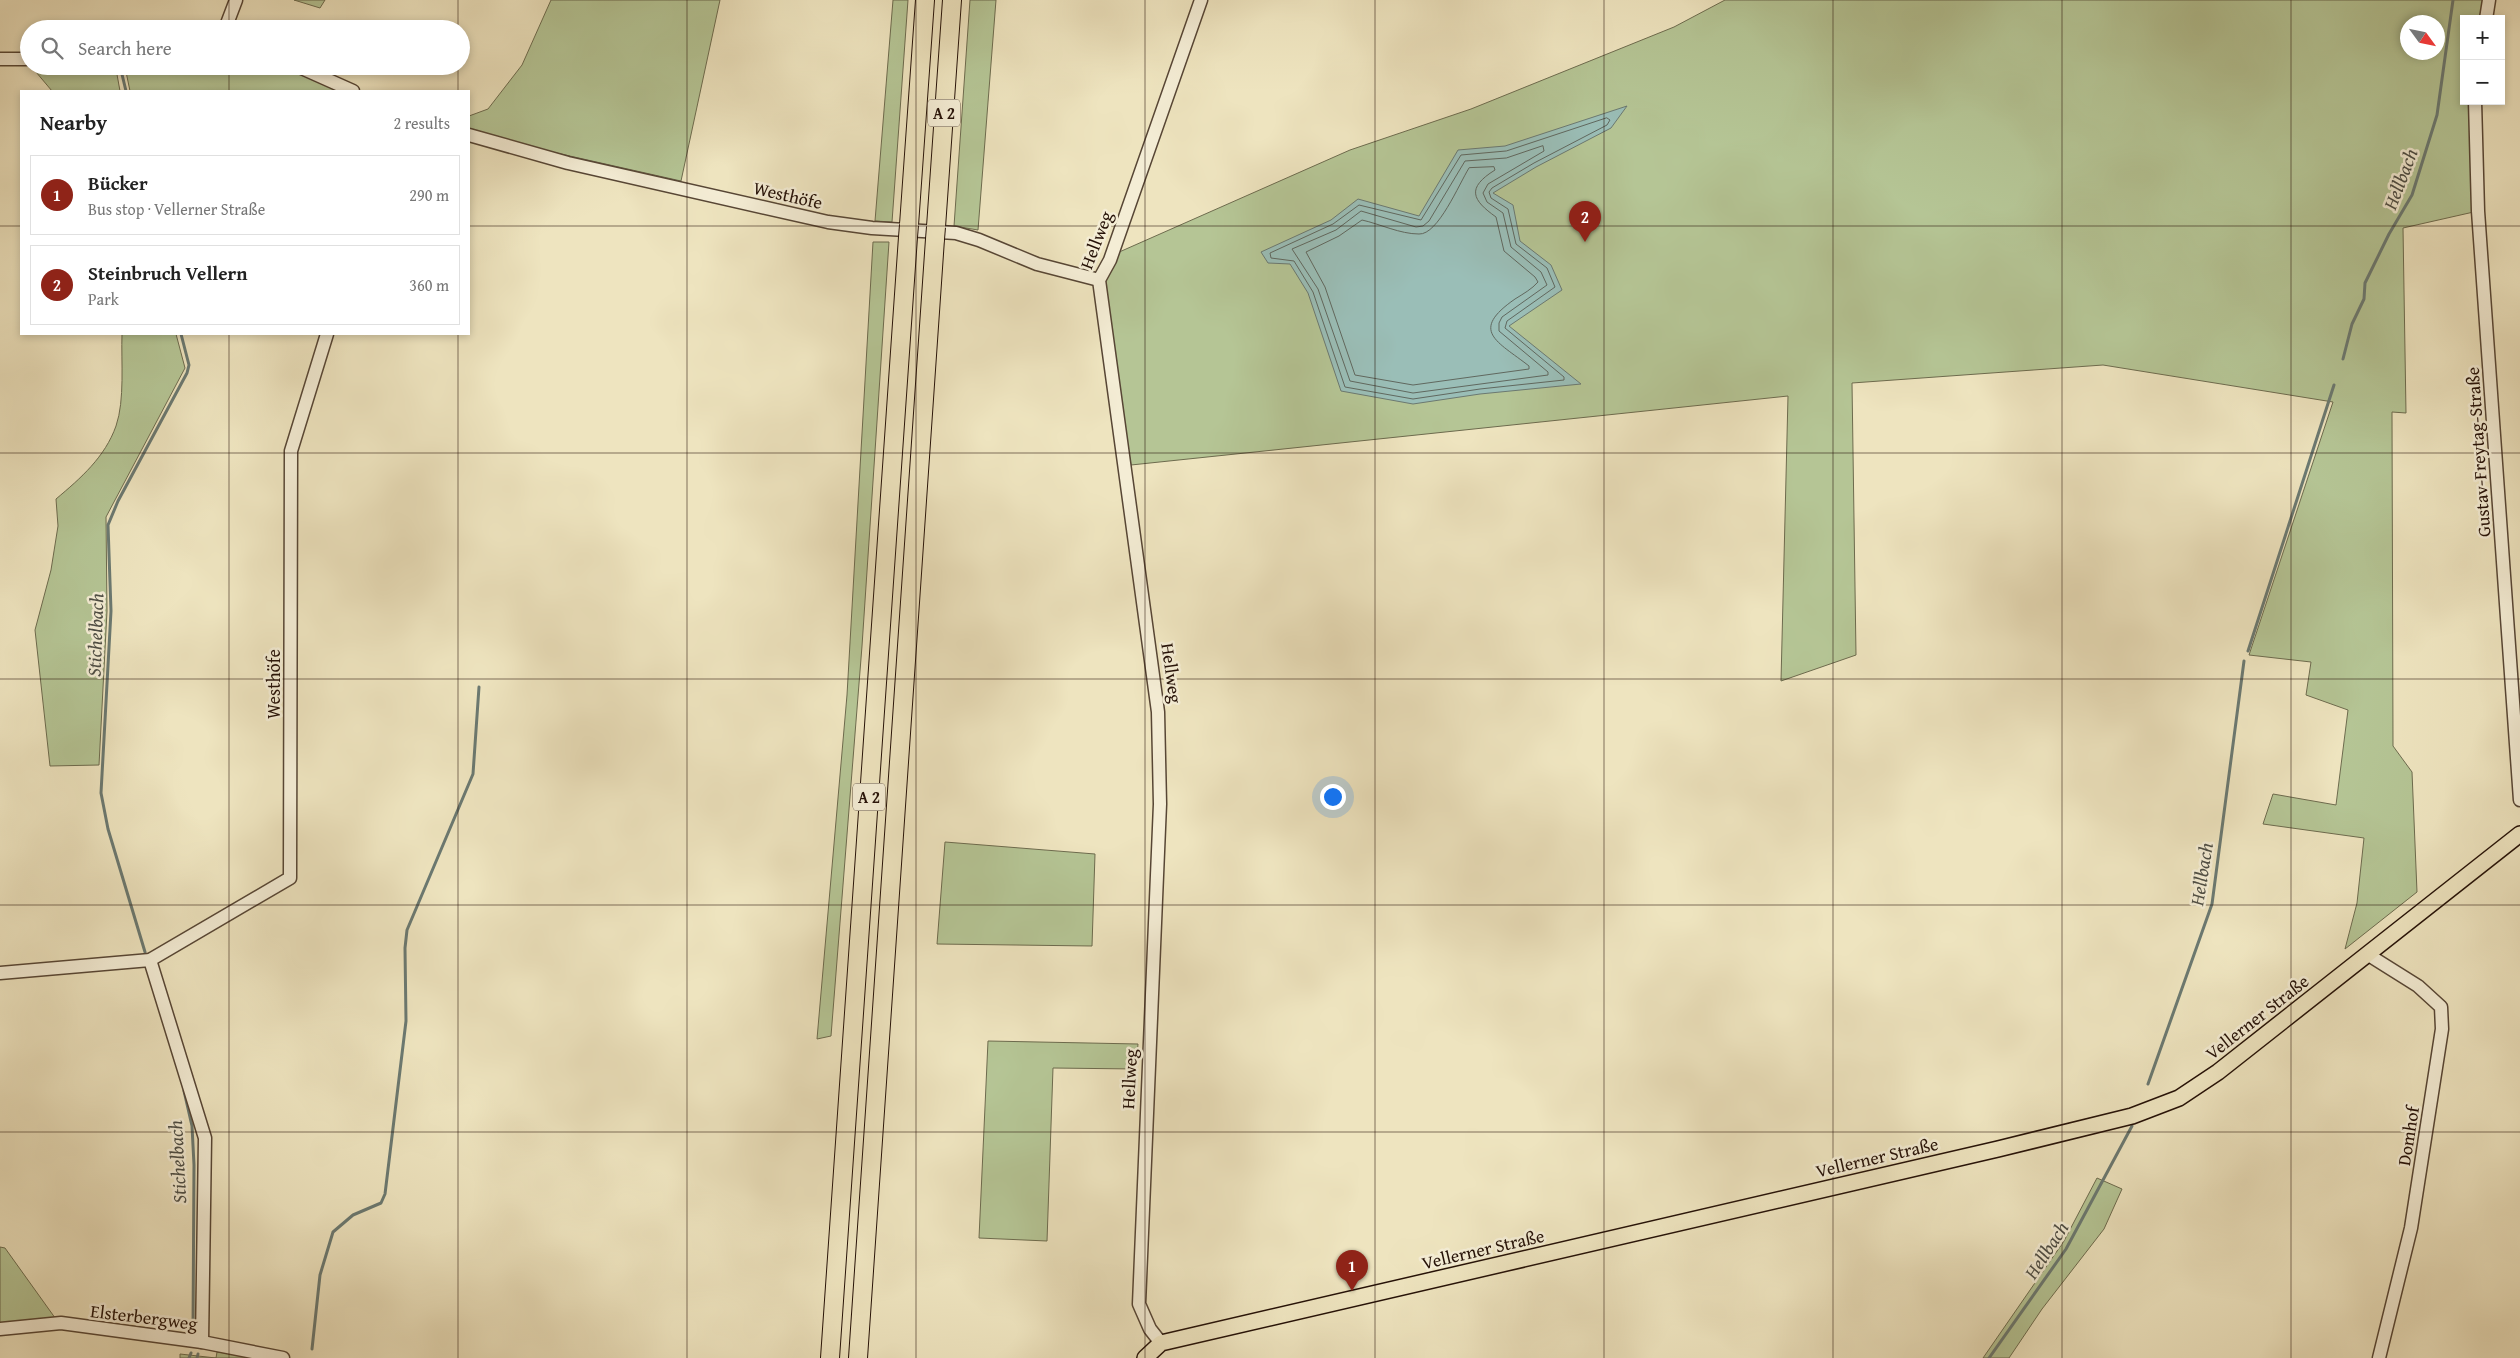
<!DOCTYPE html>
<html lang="en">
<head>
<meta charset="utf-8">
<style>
	body { margin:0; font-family:"Gentium Book Plus",serif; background:#f2f2f2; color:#222 }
	.controls { position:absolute; right:15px; top:15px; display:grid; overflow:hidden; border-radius:0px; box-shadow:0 2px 8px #0003 }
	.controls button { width:45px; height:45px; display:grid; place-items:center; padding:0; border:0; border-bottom:1px solid #e0e0e0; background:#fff; color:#222; font:25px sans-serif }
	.compass { position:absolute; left:2400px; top:15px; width:45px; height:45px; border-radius:50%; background:#fff; box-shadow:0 2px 8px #0003; rotate:123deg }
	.you { position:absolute; left:1332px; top:796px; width:18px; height:18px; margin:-12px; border:4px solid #fff; border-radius:50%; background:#1a73e8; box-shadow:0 0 0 8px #1a73e833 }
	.badge { display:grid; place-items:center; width:32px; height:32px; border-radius:50%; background:#8f2418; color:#fff; font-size:16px; font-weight:700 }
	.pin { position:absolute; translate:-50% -41px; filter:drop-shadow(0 1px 2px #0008) }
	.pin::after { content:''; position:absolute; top:26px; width:18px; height:15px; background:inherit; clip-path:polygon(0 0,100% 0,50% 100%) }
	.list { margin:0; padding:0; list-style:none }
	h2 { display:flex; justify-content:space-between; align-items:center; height:65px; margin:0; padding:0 20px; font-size:21px }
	h2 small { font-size:16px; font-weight:400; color:#767676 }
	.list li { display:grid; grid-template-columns:32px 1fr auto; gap:15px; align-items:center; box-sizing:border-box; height:80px; margin:0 10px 10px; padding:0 10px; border:1px solid #e0e0e0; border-radius:0px }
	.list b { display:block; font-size:19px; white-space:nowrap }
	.list p { margin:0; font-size:16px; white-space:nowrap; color:#767676 }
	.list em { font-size:16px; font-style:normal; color:#767676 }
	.icon { flex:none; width:28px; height:28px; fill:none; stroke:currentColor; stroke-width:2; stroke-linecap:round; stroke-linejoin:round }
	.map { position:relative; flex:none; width:2520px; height:1358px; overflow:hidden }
	.search { position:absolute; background:#fff; box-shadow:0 2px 8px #0003; left:20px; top:20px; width:450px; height:55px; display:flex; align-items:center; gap:12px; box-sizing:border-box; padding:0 18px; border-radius:28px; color:#767676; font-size:19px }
	.panel { position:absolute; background:#fff; box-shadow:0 2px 8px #0003; left:20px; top:90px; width:450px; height:245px; border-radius:0px }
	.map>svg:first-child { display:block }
</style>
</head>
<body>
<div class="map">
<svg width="2520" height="1358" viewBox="0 0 2520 1358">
	<rect width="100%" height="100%" fill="#eee4bf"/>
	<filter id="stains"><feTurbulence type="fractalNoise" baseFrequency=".004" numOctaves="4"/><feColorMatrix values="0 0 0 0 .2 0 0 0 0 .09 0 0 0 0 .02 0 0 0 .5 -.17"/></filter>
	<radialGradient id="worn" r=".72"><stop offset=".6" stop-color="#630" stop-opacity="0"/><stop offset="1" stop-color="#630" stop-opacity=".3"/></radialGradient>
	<!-- green -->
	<g fill="#b5c595" stroke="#6d6b4e" fill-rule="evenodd">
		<path d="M294 0H325L320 8Z"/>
		<path d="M551 0H720L681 181 552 152 469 129V116L488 109 522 65Z"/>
		<path d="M893 0H908L892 222 875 221Z"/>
		<path d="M970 0H996L978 230 954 226Z"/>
		<path d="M1725 0H2494L2491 19H2464V101H2479L2478 211 2403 228 2406 413 2392 412 2393 746 2412 772 2417 892 2345 949 2357 903 2364 838 2263 824 2273 794 2336 805 2348 710 2306 695 2311 662 2249 655 2333 402 2103 365 1852 383 1856 655 1781 681 1788 396 1131 465 1099 280 1117 253 1350 150 1471 109 1674 27ZM2408 22H2438V52H2408Z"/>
		<path d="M282 66 345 91H130L125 67Z"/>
		<path d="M116 69 120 91H52L36 72Z"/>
		<path d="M873 242H889L862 646 831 1036 817 1039 847 695Z"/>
		<path d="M122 334H176L185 368 106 517 107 611 99 765 50 766 35 630 51 570 58 526 56 499C81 478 105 457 116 426 125 400 121 361 122 334Z"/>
		<path d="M945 842 1095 854 1092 946 937 944Z"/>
		<path d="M988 1041 1138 1044 1136 1069 1053 1068 1047 1241 979 1238Z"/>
		<path d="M2097 1178 2122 1189 2104 1229 2042 1309 2009 1358H1983L2064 1241Z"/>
		<path d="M0 1247 5 1248 58 1322 0 1326Z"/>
		<path d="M217 1352 259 1357 265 1358H180V1354L216 1358Z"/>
	</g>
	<!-- water -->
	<path fill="#9abeb7" stroke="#6b7971" d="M1627 106 1611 128 1536 167 1493 193 1513 205 1520 241 1551 265 1562 290 1509 326 1581 384 1480 394 1413 404 1341 391 1308 293 1290 264 1268 263 1261 252 1331 220 1358 199 1419 216 1458 150 1505 146Z"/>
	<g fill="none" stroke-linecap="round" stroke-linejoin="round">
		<!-- shore -->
		<g stroke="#60685f" stroke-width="1">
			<path d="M1607 118 1610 120 1607 125 1534 163 1492 188 1489 192 1491 198 1508 209 1516 244 1547 268 1555 287 1507 321 1505 328 1564 377V380L1480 389 1413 399 1345 387 1313 292 1294 261 1271 258 1270 253 1333 224 1359 205 1421 220 1461 155 1506 151Z"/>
			<path d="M1543 146 1544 151 1488 184 1483 193 1487 202 1503 213 1511 247 1541 272 1547 285 1502 317 1499 323V331L1548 372V375L1413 393 1350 381 1318 289 1292 249 1336 230 1361 211 1416 227 1423 226 1429 221 1465 161 1506 158Z"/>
			<path d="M1494 167 1495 170C1466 188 1472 200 1496 217L1504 251 1535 277 1538 282C1532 289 1523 294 1515 299 1469 331 1497 341 1529 366V369L1413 385 1355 375 1325 287 1306 252 1339 236 1362 220C1380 224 1400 234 1419 234 1438 235 1459 184 1469 168Z"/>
		</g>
		<!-- stream -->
		<g stroke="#6b7971" stroke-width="3">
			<path d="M120 66 126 91"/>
			<path d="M2343 359 2352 324 2364 299 2365 283 2389 234 2412 195 2437 115 2453 0"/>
			<path d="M2248 651 2334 385"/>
			<path d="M145 952 108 829 101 793 111 611 108 525 118 501 187 373 189 365 181 334"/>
			<path d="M2148 1084 2212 904 2244 661"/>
			<path d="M184 1091 192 1126 194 1165 193 1329"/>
			<path d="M312 1349 320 1275 333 1232 353 1215 381 1203 385 1194 406 1021 405 948 407 930 473 774 479 687"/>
			<path d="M189 1358 191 1353"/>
			<path d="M197 1358 198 1354"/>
			<path d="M1989 1358 2066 1249 2132 1126"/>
		</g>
		<defs>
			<g id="minor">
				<path d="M2486 19 2489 0"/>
				<path d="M225 29 236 0"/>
				<path d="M0 59H29"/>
				<path d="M297 66 353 91"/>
				<path d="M2475 101 2478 211 2520 800"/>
				<path d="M469 135 568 163 828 222 872 228 956 233 979 240 1037 264 1099 280"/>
				<path d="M2367 954 2418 986 2441 1007 2442 1029 2411 1228 2379 1358"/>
				<path d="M150 960 205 1138 202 1342"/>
				<path d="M0 973 150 960 290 878 291 451 327 334"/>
				<path d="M0 1329 61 1323 202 1342 283 1358"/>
				<path d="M1161 1343 1150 1329 1139 1304 1160 804 1158 712 1099 280 1110 260 1201 0"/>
			</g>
			<path id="major" d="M1145 1358 1161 1343 1998 1149 2132 1116 2179 1098 2218 1072 2520 834"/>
			<g id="highway">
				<path d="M909 225 925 0"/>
				<path d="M936 227 952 0"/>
				<path d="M830 1358 908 237"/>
				<path d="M858 1358 935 239"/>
			</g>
		</defs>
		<!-- minor casing -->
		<use href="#minor" stroke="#574635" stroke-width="15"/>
		<!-- major casing -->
		<use href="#major" stroke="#251107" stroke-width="18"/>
		<!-- highway casing -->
		<use href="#highway" stroke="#251107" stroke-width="20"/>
		<!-- minor -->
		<use href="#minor" stroke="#f4edd5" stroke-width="12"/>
		<!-- major -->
		<use href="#major" stroke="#eee4bf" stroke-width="15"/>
		<!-- highway -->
		<use href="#highway" stroke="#eee4bf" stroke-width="18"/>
		<defs>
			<g id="highway-bridge">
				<path d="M908 237 909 225"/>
				<path d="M935 239 936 227"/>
			</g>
		</defs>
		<!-- highway-bridge casing -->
		<use href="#highway-bridge" stroke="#251107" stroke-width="20" stroke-linecap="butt"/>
		<!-- highway-bridge -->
		<use href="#highway-bridge" stroke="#eee4bf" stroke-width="18"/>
	</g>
	<!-- grid -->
	<path fill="none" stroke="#251107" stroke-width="1" stroke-opacity="0.55" d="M229 0V29M458 0V29M687 0V1358M916 0V1358M1145 0V1358M1375 0V1358M1604 0V1358M1833 0V1358M2062 0V1358M2291 0V1358M229 66V91M458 66V91M0 226H21M469 226H2520M229 334V1358M458 334V1358M0 453H2520M0 679H2520M0 905H2520M0 1132H2520"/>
	<g text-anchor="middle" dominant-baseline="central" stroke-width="5" stroke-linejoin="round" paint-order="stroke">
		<!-- shield labels -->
		<g fill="#f4edd5" stroke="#635345" stroke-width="1">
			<rect x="928" y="99.5" width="32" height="27" rx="4"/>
			<rect x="853" y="783.5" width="32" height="27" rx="4"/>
		</g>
		<g font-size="16" font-weight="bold" fill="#251107">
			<text x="944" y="113">A 2</text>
			<text x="869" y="797">A 2</text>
		</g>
		<!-- street labels -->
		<g font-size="18" fill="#251107" stroke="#f4edd5">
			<text transform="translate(788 195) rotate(13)">Westhöfe</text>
			<text transform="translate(1096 240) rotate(-69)">Hellweg</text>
			<text transform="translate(2478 452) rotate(-94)">Gustav-Freytag-Straße</text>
			<text transform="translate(1172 673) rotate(82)">Hellweg</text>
			<text transform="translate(273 684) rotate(-90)">Westhöfe</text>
			<text transform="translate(2257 1017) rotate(-38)">Vellerner Straße</text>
			<text transform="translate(1129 1079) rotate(-87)">Hellweg</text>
			<text transform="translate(2408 1136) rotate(-81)">Domhof</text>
			<text transform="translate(1877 1157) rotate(-13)">Vellerner Straße</text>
			<text transform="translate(1483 1249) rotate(-13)">Vellerner Straße</text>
			<text transform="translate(144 1317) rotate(7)">Elsterbergweg</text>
		</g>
		<!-- water labels -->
		<g font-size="19" font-style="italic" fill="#4e4e45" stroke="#f4edd5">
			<text transform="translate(2400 179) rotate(-69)">Hellbach</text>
			<text transform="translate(95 635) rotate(-88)">Stichelbach</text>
			<text transform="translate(2201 874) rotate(-81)">Hellbach</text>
			<text transform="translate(177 1162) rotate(-93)">Stichelbach</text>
			<text transform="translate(2046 1250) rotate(-57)">Hellbach</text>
		</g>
	</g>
	<rect width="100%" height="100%" filter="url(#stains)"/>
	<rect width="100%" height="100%" fill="url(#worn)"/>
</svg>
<div class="controls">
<button>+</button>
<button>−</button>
</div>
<svg class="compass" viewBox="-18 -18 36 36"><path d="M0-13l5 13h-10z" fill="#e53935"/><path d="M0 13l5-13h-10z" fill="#767676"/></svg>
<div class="you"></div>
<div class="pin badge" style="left:1352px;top:1291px">1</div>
<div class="pin badge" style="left:1585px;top:242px">2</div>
<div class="search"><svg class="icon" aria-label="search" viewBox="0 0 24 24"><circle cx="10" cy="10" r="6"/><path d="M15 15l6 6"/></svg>Search here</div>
<section class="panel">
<h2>Nearby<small>2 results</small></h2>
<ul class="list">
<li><span class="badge">1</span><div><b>Bücker</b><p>Bus stop · Vellerner Straße</p></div><em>290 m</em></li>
<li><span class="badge">2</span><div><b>Steinbruch Vellern</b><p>Park</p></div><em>360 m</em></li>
</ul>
</section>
</div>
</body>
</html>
